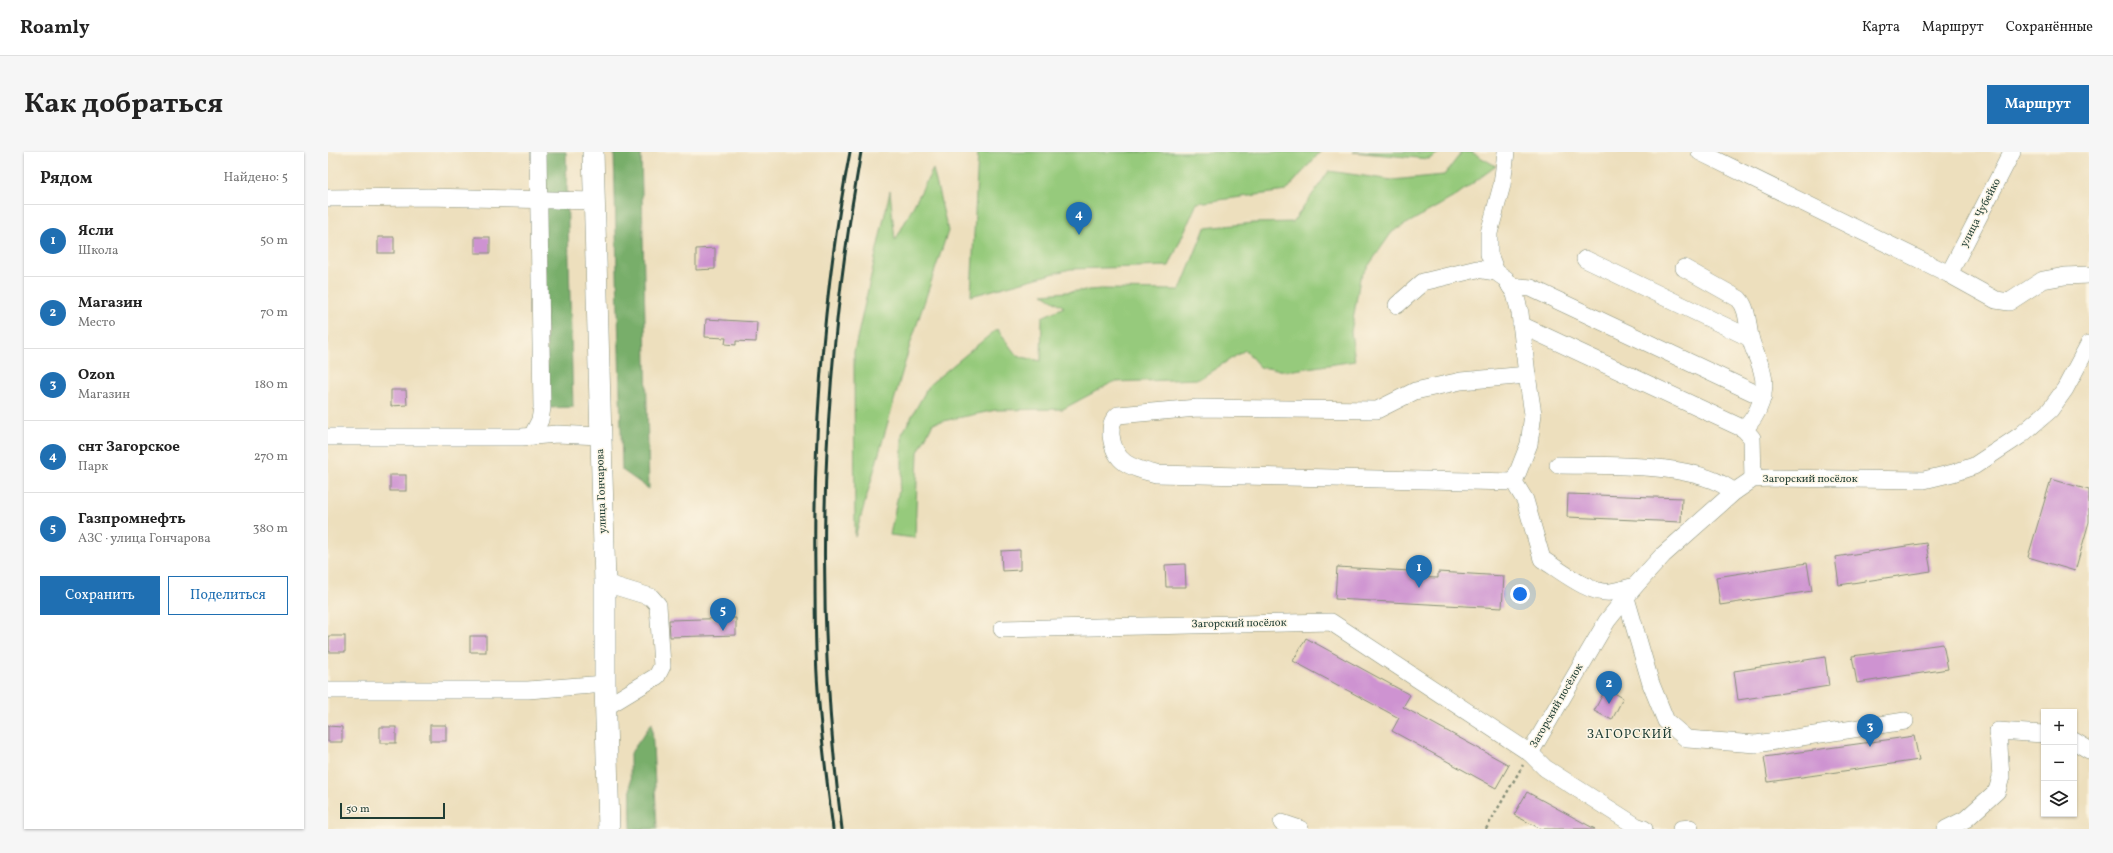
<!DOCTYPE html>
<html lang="ru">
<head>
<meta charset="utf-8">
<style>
	body { margin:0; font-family:Vollkorn,serif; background:#f6f6f6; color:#222 }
	.controls { position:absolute; right:12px; bottom:12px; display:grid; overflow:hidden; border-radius:0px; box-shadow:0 1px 3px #0004 }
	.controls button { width:36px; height:36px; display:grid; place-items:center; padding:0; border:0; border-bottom:1px solid #e0e0e0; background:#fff; color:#222; font:20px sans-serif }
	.scale { position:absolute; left:12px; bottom:10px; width:105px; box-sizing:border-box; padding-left:4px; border:2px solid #1f3d34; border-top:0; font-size:11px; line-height:14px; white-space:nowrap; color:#1f3d34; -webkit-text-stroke:3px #fcf5e5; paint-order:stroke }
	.you { position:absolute; left:1192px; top:442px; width:14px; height:14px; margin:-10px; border:3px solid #fff; border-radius:50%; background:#1a73e8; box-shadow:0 0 0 6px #1a73e833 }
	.badge { display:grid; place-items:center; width:26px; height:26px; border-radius:50%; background:#1f6fb2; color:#fff; font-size:13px; font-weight:700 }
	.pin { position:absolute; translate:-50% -33px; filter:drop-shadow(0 1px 2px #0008) }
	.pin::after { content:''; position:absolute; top:21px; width:14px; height:12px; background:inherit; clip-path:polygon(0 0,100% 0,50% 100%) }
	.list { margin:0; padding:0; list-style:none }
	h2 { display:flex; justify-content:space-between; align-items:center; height:52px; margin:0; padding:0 16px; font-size:17px }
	h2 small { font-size:13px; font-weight:400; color:#767676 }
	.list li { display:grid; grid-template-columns:26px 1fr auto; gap:12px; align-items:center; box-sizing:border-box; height:72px; padding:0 16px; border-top:1px solid #e0e0e0 }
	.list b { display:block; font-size:15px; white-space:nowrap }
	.list p { margin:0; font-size:13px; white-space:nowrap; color:#767676 }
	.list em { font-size:13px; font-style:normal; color:#767676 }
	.actions { display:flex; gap:8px; padding:12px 16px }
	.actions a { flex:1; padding:9px 0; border:1px solid #1f6fb2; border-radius:0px; text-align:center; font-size:14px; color:#1f6fb2 }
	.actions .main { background:#1f6fb2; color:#fff }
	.icon { flex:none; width:22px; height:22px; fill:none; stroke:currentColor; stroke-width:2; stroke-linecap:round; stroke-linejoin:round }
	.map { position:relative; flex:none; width:1761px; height:677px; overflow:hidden; border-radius:0px }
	header { display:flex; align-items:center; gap:24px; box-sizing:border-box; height:56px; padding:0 20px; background:#fff; border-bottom:1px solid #e0e0e0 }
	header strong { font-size:19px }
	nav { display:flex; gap:22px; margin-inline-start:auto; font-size:14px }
	.intro { display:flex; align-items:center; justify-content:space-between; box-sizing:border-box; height:96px; padding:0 24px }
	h1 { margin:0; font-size:28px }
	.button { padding:10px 18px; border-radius:0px; background:#1f6fb2; color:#fff; font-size:14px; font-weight:700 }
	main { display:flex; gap:24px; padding:0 24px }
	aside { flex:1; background:#fff; border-radius:0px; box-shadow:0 1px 3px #0004 }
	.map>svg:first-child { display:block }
</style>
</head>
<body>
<header>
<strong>Roamly</strong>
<nav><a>Карта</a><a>Маршрут</a><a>Сохранённые</a></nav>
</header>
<div class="intro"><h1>Как добраться</h1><a class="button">Маршрут</a></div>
<main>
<aside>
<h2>Рядом<small>Найдено: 5</small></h2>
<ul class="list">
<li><span class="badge">1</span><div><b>Ясли</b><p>Школа</p></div><em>50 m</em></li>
<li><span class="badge">2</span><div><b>Магазин</b><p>Место</p></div><em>70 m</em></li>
<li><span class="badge">3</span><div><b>Ozon</b><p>Магазин</p></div><em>180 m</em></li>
<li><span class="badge">4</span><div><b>снт Загорское</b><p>Парк</p></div><em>270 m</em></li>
<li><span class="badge">5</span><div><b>Газпромнефть</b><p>АЗС · улица Гончарова</p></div><em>380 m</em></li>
</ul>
<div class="actions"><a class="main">Сохранить</a><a>Поделиться</a></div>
</aside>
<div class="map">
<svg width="1761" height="677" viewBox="0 0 1761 677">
	<rect width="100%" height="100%" fill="#fcf5e5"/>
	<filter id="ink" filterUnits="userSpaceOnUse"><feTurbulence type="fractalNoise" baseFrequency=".025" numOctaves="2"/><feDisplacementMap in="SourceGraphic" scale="8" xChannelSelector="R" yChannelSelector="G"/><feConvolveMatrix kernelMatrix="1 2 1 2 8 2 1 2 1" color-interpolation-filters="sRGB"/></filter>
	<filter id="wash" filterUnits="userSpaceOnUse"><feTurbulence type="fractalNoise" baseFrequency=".012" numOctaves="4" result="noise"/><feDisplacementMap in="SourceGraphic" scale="16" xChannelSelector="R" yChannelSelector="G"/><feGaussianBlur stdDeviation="0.9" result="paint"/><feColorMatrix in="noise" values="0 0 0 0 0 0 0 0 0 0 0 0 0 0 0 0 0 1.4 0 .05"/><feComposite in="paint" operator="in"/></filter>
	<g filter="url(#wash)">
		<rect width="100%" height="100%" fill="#eddfbd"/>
		<!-- green -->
		<g fill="#96ca7b" stroke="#5a8458">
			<path d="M650 0H992L958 39 869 51 841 114 742 117 643 144Z"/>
			<path d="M1025 0H1112L1101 7Z"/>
			<path d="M1134 0H1143L1168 14 1126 45 1064 80 1032 126 1023 180 1027 209 959 219 932 215 917 198 871 227 785 230 735 257 668 258 605 271 590 300 587 386 562 383 574 323V282L601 233 669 177 689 204 713 209 714 165 736 155 715 142 773 137 852 138 877 76 926 71 965 70 1001 19 1064 28 1116 23Z"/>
			<path d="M605 17 620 79 582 193 527 385 526 200 562 39 567 89Z"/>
		</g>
		<!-- forest -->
		<g fill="#78ae6b" stroke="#4c7650">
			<path d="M214 0H238L245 255 220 256Z"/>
			<path d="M286 0H313L321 337 294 318Z"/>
			<path d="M324 571 329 677H303L302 602Z"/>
		</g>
		<g id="blocks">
			<!-- building -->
			<g fill="#ce93d1">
				<rect x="50" y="85" width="16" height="16"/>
				<rect x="147" y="85" width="15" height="16"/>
				<path d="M387 96V117L368 118V97Z"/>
				<path d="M378 167 429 170 428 190 408 189V193L397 192 398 186 377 185Z"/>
				<path d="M63 238H78L79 253 63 254Z"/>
				<rect x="62" y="323" width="16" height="16"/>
				<path d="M1723 327 1761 338V370L1747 419 1700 405Z"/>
				<path d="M1240 342 1354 346 1353 370 1239 365Z"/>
				<path d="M1598 391 1603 419 1511 433 1507 405Z"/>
				<path d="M692 398V418L674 419 673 399Z"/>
				<path d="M1479 411 1484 439 1392 453 1388 425Z"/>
				<path d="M857 412 858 435H838L837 413Z"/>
				<path d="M1009 415 1082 419V425L1110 426V420L1176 424 1174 456 1007 447Z"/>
				<path d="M408 466V483L342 485 341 468Z"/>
				<rect x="1" y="484" width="16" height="16"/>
				<rect x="142" y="484" width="16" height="16"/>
				<path d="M978 486 1082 543 1075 555 1181 613 1168 636 1064 579 1071 566 965 509Z"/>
				<path d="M1615 492 1620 517 1529 531 1524 504Z"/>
				<path d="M1497 505 1501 534 1410 548 1406 519Z"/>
				<path d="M1278 536 1295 546 1284 568 1266 559Z"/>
				<rect x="102" y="573" width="16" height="16"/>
				<path d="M0 574 14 575V590H0Z"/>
				<rect x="52" y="575" width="16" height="16"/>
				<path d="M1586 584 1591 608 1440 630 1436 605Z"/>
				<path d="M1199 640 1267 677H1213L1186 663Z"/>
			</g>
		</g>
	</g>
	<g filter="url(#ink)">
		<use href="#blocks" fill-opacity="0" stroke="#868e78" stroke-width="1"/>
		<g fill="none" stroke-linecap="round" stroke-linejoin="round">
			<defs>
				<g id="minor">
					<path d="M1372 0 1621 122 1668 148 1681 150 1715 128 1737 124 1761 123"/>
					<path d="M0 46 100 45 266 49"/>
					<path d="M1257 107 1422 186"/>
					<path d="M1356 116 1411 147C1420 157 1419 171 1422 184 1424 196 1431 207 1434 219 1440 239 1431 263 1416 277"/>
					<path d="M1168 120 1161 102V81L1174 33 1178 0"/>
					<path d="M1621 122 1684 0"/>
					<path d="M1182 134 1203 136 1435 245"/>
					<path d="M1069 153 1095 130 1149 117 1168 120 1178 127 1187 142 1192 161 1199 223"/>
					<path d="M1193 173 1416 277 1424 286 1425 327"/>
					<path d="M204 284 212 268 214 256 210 0"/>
					<path d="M0 285H194L229 282 272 284"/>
					<path d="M1230 313C1278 314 1368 309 1406 340"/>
					<path d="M1186 330 1201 292 1205 262 1199 223 1133 229 1087 239 1049 258 869 256 790 263C783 269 783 274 783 283 786 311 803 316 828 322L1186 330 1197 348 1214 407C1232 418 1262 443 1283 440 1291 439 1299 436 1307 434"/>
					<path d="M277 431 323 445 330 453 334 514 329 524 278 555"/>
					<path d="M1298 446 1323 532 1338 569 1359 587 1428 592 1577 569"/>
					<path d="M674 477 1003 470 1202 601 1279 469 1307 434 1335 403 1406 340 1425 327 1441 326 1596 328 1625 321 1646 314 1693 283 1722 258 1737 237 1761 192"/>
					<path d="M0 538H200L277 532"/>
					<path d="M1746 589 1761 598"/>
					<path d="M1202 601 1217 616 1308 674 1316 677"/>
					<path d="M954 671 972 677"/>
					<path d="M1353 677 1362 676"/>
					<path d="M1618 677 1638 667 1669 639 1673 625 1670 579 1716 582"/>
				</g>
				<path id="major" d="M265 0 277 431V532L281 677"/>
			</defs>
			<!-- minor casing -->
			<use href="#minor" stroke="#868e78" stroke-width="18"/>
			<!-- major casing -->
			<use href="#major" stroke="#868e78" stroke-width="22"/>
			<!-- path -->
			<path stroke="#868e78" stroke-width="2.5" stroke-dasharray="3 3" stroke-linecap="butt" d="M1158 677 1195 613"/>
			<!-- minor -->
			<use href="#minor" stroke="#fff" stroke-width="17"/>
			<!-- major -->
			<use href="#major" stroke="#fff" stroke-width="21"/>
			<!-- rail -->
			<g stroke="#1f3d34" stroke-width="3">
				<path d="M505 677C499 631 493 584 490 538 487 499 487 460 487 421 485 280 495 139 522 0"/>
				<path d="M514 677C485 452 493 223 533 0"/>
			</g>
		</g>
	</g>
	<g text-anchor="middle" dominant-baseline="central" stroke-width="3" stroke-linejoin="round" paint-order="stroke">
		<!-- street labels -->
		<g font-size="11" fill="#1f3d34" stroke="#fcf5e5">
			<text transform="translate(1653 61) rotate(-63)">улица Чубейко</text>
			<text x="1482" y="327">Загорский посёлок</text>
			<text transform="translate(274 339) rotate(-92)">улица Гончарова</text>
			<text transform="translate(911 472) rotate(-1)">Загорский посёлок</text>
			<text transform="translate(1229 554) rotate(-60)">Загорский посёлок</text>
		</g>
		<!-- quarter labels -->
		<g font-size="13" letter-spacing="1" fill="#1f3d34" stroke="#fcf5e5">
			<text x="1302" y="583">ЗАГОРСКИЙ</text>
		</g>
	</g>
</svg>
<div class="controls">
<button>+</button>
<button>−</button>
<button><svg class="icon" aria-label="layers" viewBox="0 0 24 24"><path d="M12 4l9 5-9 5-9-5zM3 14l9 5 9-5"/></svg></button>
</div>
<div class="scale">50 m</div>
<div class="you"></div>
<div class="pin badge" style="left:1091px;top:436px">1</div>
<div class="pin badge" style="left:1281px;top:552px">2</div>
<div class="pin badge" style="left:1542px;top:595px">3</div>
<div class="pin badge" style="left:751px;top:83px">4</div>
<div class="pin badge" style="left:395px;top:479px">5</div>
</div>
</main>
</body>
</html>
